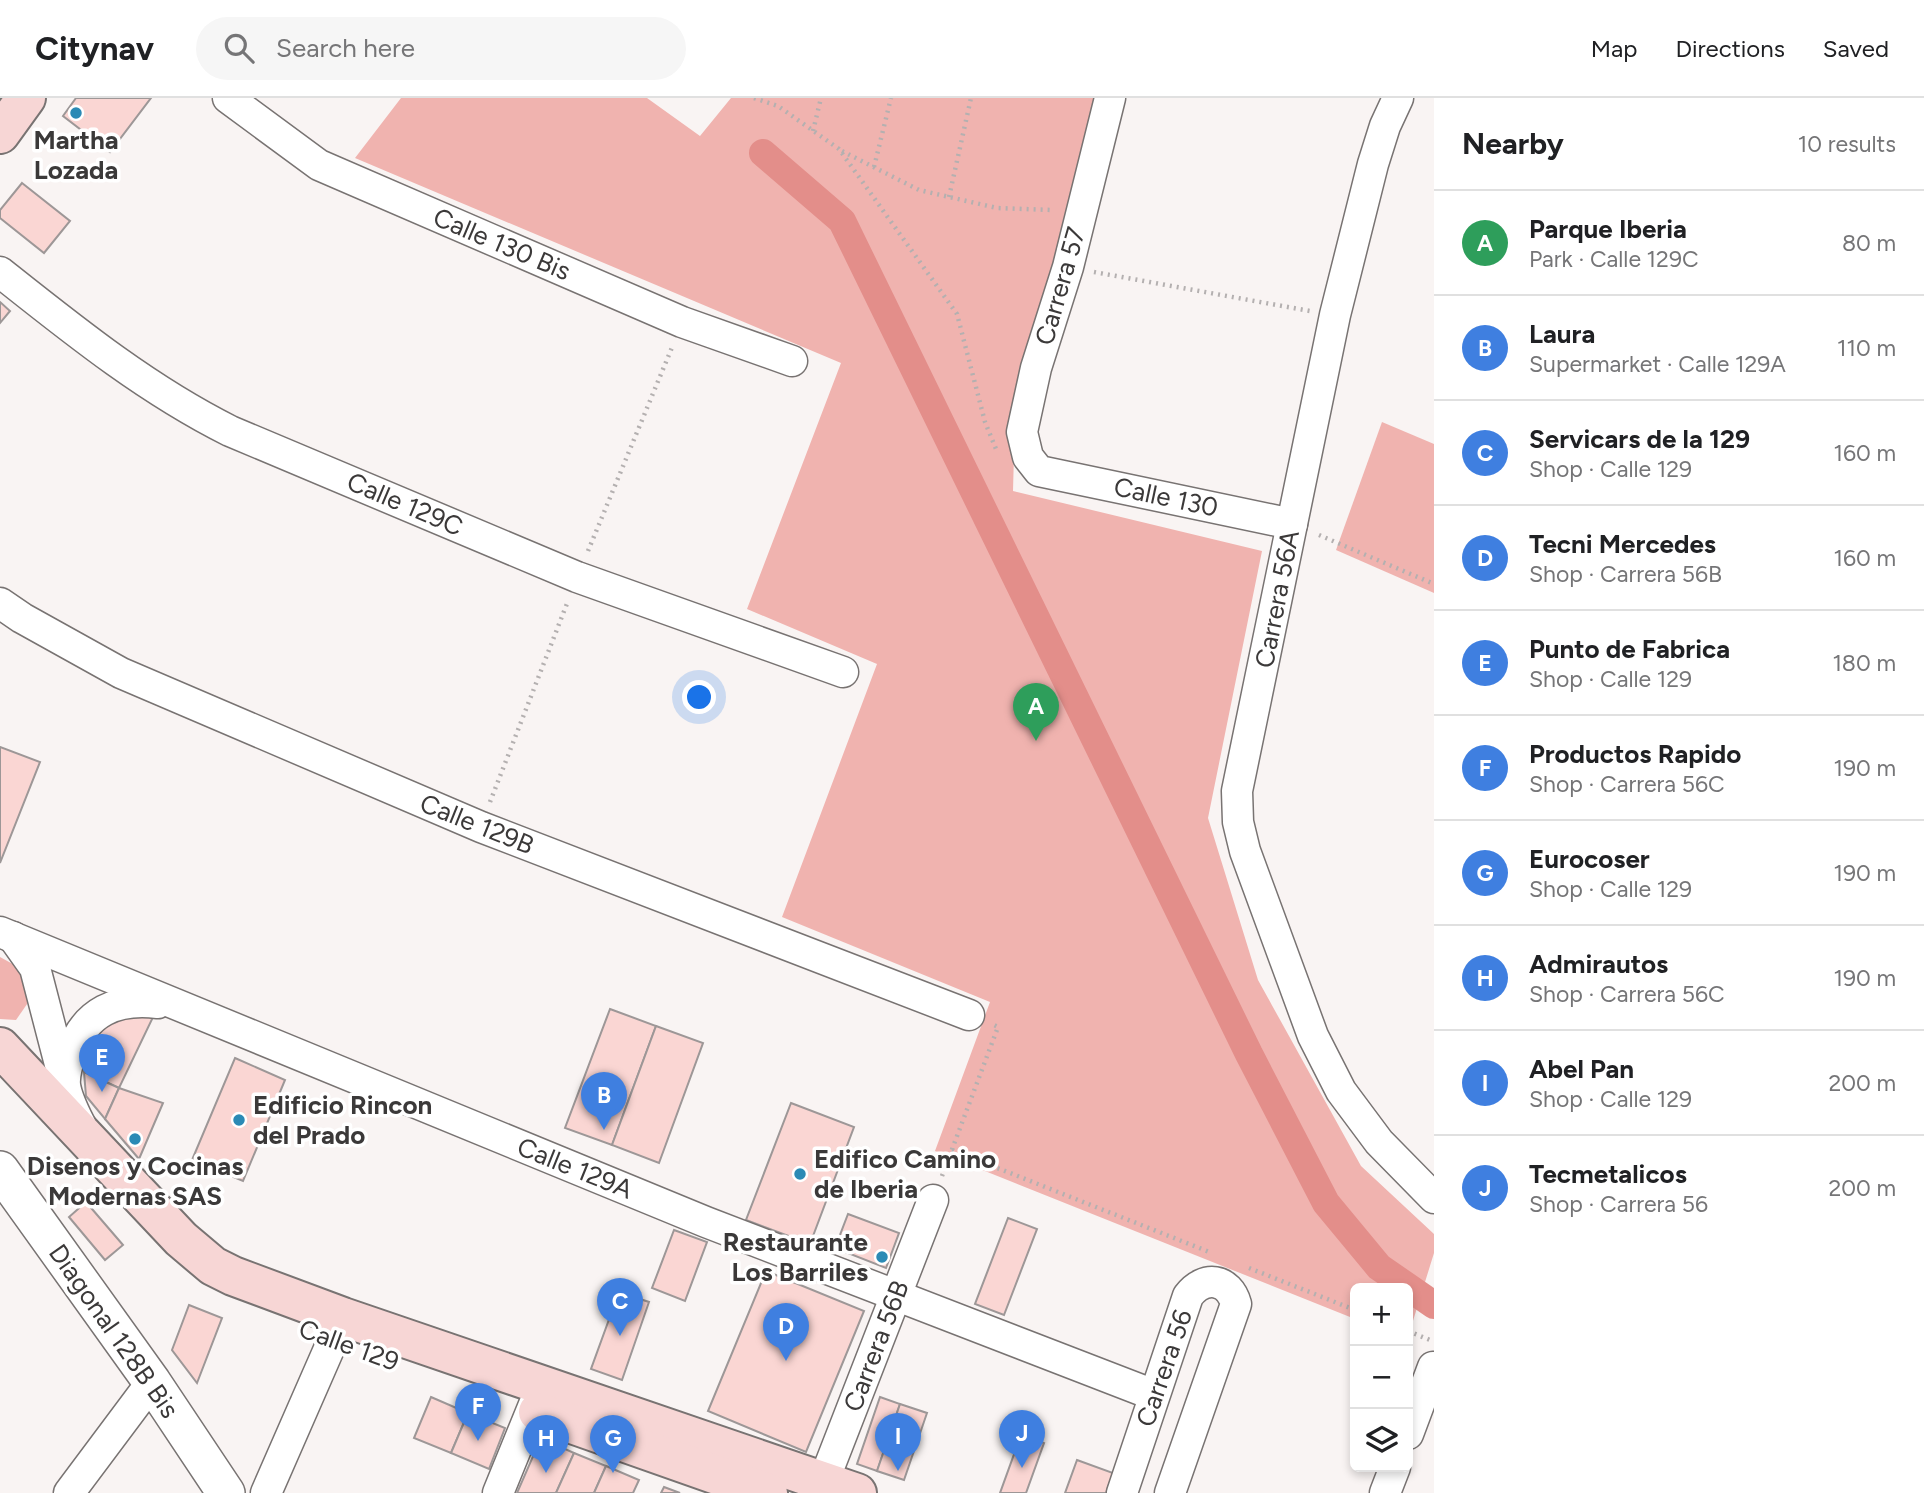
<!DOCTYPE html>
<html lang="en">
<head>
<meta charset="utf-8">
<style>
	body { margin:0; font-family:Figtree,sans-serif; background:#f6f6f6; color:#202124 }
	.controls { position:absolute; right:21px; bottom:21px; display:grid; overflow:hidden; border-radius:10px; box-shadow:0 4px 10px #0003 }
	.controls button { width:63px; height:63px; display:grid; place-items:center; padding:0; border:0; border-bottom:2px solid #e0e0e0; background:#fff; color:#202124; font:35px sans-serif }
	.you { position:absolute; left:700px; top:600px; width:24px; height:24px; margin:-18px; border:5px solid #fff; border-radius:50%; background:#1a73e8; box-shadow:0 0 0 10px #1a73e833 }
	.badge { display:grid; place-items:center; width:46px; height:46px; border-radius:50%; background:#2b8ab5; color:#fff; font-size:23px; font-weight:700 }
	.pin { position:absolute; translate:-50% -58px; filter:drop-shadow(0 2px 4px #0008) }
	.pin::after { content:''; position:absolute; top:37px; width:24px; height:21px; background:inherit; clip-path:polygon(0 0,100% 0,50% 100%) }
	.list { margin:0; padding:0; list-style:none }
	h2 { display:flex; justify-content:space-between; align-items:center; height:91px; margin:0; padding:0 28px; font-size:30px }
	h2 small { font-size:23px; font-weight:400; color:#757577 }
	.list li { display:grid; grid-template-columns:46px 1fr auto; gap:21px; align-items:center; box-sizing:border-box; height:105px; padding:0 28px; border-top:2px solid #e0e0e0 }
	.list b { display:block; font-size:26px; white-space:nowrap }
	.list p { margin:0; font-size:23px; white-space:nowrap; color:#757577 }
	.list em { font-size:23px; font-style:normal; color:#757577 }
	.icon { flex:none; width:38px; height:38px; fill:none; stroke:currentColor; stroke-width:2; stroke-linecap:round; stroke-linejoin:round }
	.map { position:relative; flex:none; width:1434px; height:1395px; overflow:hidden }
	header { display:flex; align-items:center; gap:42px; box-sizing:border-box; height:98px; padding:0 35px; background:#fff; border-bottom:2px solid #e0e0e0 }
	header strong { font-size:33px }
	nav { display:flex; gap:38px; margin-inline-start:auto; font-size:24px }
	.search { width:490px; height:63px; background:#f6f6f6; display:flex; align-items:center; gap:18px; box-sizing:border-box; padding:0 24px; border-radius:38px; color:#757577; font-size:26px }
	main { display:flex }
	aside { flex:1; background:#fff }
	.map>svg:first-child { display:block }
</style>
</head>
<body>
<header>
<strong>Citynav</strong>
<div class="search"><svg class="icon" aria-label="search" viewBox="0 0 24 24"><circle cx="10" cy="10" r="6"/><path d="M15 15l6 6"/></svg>Search here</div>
<nav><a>Map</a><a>Directions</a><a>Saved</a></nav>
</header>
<main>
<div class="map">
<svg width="1434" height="1395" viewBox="0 0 1434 1395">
	<rect width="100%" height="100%" fill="#f9f4f3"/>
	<!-- green -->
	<g fill="#f0b3af">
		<path d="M401 0H647L700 38 731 0H1116L1015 318 1013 393 1262 453 1208 720 1258 882 1361 1068 1434 1136V1155L1408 1239V1190H1355V1221L935 1053 990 904 782 819 877 566 747 511 841 265 355 60Z"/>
		<path d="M1382 324 1434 346V495L1336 452Z"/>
		<path d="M0 859 20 870 34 896 16 922 0 921Z"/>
	</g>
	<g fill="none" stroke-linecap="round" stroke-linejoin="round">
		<!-- canal -->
		<path stroke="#e38e8a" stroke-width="28" d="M763 55 842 123 1249 956 1326 1105 1379 1169 1434 1207"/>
	</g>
	<!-- building -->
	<g fill="#fad6d3" stroke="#9d9797" stroke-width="2">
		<path d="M76 0H151L110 54 63 18Z"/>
		<path d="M22 85 70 123 44 155 0 120V112Z"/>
		<path d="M0 204 10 213 0 225Z"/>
		<path d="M0 649 40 664 0 765Z"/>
		<path d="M610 911 656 928 612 1047 565 1030Z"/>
		<path d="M141 914 154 917 119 990 84 974 86 953 107 923Z"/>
		<path d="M656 928 703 945 659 1065 612 1047Z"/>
		<path d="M235 960 285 982 243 1083 192 1062Z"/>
		<path d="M84 974 119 990 105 1021 86 998Z"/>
		<path d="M119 990 163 1005 139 1061 105 1021Z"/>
		<path d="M791 1005 854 1029 810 1146 746 1122Z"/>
		<path d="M86 1104 123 1147 105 1162 69 1119Z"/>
		<path d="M848 1116 899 1135 886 1170 835 1150Z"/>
		<path d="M1008 1120 1037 1131 1004 1217 975 1206Z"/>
		<path d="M674 1132 707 1144 685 1203 652 1190Z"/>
		<path d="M766 1173 864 1213 806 1354 708 1313Z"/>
		<path d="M619 1194 649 1204 622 1282 591 1271Z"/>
		<path d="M189 1207 222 1220 197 1285 172 1252Z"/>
		<path d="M431 1299 468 1315 451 1355 414 1340Z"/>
		<path d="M880 1299 900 1306 877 1373 857 1366Z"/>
		<path d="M900 1306 927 1315 904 1382 877 1373Z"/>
		<path d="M468 1315 505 1330 489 1371 451 1355Z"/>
		<path d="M1021 1337 1044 1345 1026 1395H1000Z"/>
		<path d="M541 1340 574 1355 556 1395H517Z"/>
		<path d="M574 1355 606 1368 594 1395H556Z"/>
		<path d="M1077 1362 1113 1375 1106 1395H1065Z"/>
		<path d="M606 1368 639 1382 633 1395H594Z"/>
		<path d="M664 1389 680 1395H661Z"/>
	</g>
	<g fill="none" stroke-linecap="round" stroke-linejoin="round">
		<defs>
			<g id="minor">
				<path d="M228 0 319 67 682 224 792 263"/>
				<path d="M1110 0 1068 169 1036 270 1022 334 1028 359 1039 373 1292 426"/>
				<path d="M1398 0 1385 28 1373 66 1335 217 1237 693 1238 724 1245 753 1313 938 1341 993 1379 1044 1434 1100"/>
				<path d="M0 174C73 232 146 291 230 333L577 479 843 574"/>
				<path d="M0 505 22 520 121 575 481 729 969 917"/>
				<path d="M0 834 706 1124 1154 1297"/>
				<path d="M13 839 35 870 63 978"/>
				<path d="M81 1028C75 1016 67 1001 65 987 64 977 68 964 71 955 85 913 117 900 158 905"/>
				<path d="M1408 1336 1433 1269"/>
				<path d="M69 1395 152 1284"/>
				<path d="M266 1395 343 1219"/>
				<path d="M498 1395 540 1292"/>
				<path d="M819 1395 933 1102"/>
				<path d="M1122 1395 1188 1198C1204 1177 1229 1180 1236 1206L1170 1395"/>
				<path d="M1385 1395 1395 1369"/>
			</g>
			<path id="tertiary" d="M0 1072 152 1284 226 1395"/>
			<g id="secondary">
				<path d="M0 36 26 0"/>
				<path d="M0 949 181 1141 213 1168 233 1178 343 1219 857 1395"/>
				<path d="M538 1314 768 1395"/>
			</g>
		</defs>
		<!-- minor casing -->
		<use href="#minor" stroke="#787372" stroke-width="33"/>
		<!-- tertiary casing -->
		<use href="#tertiary" stroke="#787372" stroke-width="40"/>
		<!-- secondary casing -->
		<use href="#secondary" stroke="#787372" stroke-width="42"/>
		<!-- path -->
		<g stroke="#b4b0b0" stroke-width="4.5" stroke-dasharray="2 5" stroke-linecap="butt">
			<path d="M754 0 778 8 839 51 957 216 985 324 996 351"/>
			<path d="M813 33 821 0"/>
			<path d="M842 53 919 92 997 110 1053 112"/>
			<path d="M874 69 891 0"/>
			<path d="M949 99 971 0"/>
			<path d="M1094 174 1310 213"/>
			<path d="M1319 437 1434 486"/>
			<path d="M588 453 673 247"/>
			<path d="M490 704 568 503"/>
			<path d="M952 1052 1212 1155"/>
			<path d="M942 1078 998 929 992 926"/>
			<path d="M1249 1170 1355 1212"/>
			<path d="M1408 1233 1430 1242"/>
		</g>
		<!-- minor -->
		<use href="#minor" stroke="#fff" stroke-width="30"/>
		<!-- tertiary -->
		<use href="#tertiary" stroke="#fff" stroke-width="37"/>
		<!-- secondary -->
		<use href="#secondary" stroke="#f7d6d5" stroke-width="38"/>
	</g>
	<!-- markers -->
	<g fill="#2b8ab5" stroke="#fff" stroke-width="2.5">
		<circle cx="76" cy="15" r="7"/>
		<circle cx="239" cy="1022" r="7"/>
		<circle cx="135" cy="1041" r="7"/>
		<circle cx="800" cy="1076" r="7"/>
		<circle cx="882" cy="1159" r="7"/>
	</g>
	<g text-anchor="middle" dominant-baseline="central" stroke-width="7" stroke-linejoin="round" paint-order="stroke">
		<!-- poi labels -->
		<g font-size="26" font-weight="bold" fill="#3b3939" stroke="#fff">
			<text x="76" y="42">Martha<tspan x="76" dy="30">Lozada</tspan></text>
			<text x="253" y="1007" text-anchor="start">Edificio Rincon<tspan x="253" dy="30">del Prado</tspan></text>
			<text x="814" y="1061" text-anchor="start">Edifico Camino<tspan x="814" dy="30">de Iberia</tspan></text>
			<text x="135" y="1068">Disenos y Cocinas<tspan x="135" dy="30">Modernas SAS</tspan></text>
			<text x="868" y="1144" text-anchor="end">Restaurante<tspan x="868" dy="30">Los Barriles</tspan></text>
		</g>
		<!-- street labels -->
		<g font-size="26" fill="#3b3939" stroke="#fff">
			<text transform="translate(502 146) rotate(23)">Calle 130 Bis</text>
			<text transform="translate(1060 188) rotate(-74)">Carrera 57</text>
			<text transform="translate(1166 399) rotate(12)">Calle 130</text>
			<text transform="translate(405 406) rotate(23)">Calle 129C</text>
			<text transform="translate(1277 501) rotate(-79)">Carrera 56A</text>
			<text transform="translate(477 726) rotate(22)">Calle 129B</text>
			<text transform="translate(575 1070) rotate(22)">Calle 129A</text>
			<text transform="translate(114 1233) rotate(55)">Diagonal 128B Bis</text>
			<text transform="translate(349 1247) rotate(20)">Calle 129</text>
			<text transform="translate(876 1248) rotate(-69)">Carrera 56B</text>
			<text transform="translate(1164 1270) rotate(-71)">Carrera 56</text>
		</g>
	</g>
</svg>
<div class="controls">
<button>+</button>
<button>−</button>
<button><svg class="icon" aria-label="layers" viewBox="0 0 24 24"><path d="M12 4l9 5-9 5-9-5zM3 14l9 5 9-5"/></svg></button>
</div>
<div class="you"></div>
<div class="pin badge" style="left:1036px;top:643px;background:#2e9e5b">A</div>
<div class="pin badge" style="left:604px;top:1032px;background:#3f7fe0">B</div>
<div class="pin badge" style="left:620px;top:1238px;background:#3f7fe0">C</div>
<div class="pin badge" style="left:786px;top:1263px;background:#3f7fe0">D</div>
<div class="pin badge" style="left:102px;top:994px;background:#3f7fe0">E</div>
<div class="pin badge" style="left:478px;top:1343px;background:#3f7fe0">F</div>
<div class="pin badge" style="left:613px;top:1375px;background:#3f7fe0">G</div>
<div class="pin badge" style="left:546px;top:1375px;background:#3f7fe0">H</div>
<div class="pin badge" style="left:898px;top:1373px;background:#3f7fe0">I</div>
<div class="pin badge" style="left:1022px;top:1370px;background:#3f7fe0">J</div>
</div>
<aside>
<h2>Nearby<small>10 results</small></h2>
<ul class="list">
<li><span class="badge" style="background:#2e9e5b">A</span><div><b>Parque Iberia</b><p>Park · Calle 129C</p></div><em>80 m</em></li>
<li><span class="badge" style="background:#3f7fe0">B</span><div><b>Laura</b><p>Supermarket · Calle 129A</p></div><em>110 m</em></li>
<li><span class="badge" style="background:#3f7fe0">C</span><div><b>Servicars de la 129</b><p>Shop · Calle 129</p></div><em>160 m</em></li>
<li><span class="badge" style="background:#3f7fe0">D</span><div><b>Tecni Mercedes</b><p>Shop · Carrera 56B</p></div><em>160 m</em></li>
<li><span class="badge" style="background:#3f7fe0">E</span><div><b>Punto de Fabrica</b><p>Shop · Calle 129</p></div><em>180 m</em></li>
<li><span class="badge" style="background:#3f7fe0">F</span><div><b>Productos Rapido</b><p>Shop · Carrera 56C</p></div><em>190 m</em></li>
<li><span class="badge" style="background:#3f7fe0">G</span><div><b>Eurocoser</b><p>Shop · Calle 129</p></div><em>190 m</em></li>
<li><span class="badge" style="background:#3f7fe0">H</span><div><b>Admirautos</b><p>Shop · Carrera 56C</p></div><em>190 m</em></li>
<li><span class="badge" style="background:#3f7fe0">I</span><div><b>Abel Pan</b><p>Shop · Calle 129</p></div><em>200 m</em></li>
<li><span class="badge" style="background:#3f7fe0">J</span><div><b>Tecmetalicos</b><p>Shop · Carrera 56</p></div><em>200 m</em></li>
</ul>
</aside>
</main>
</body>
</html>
